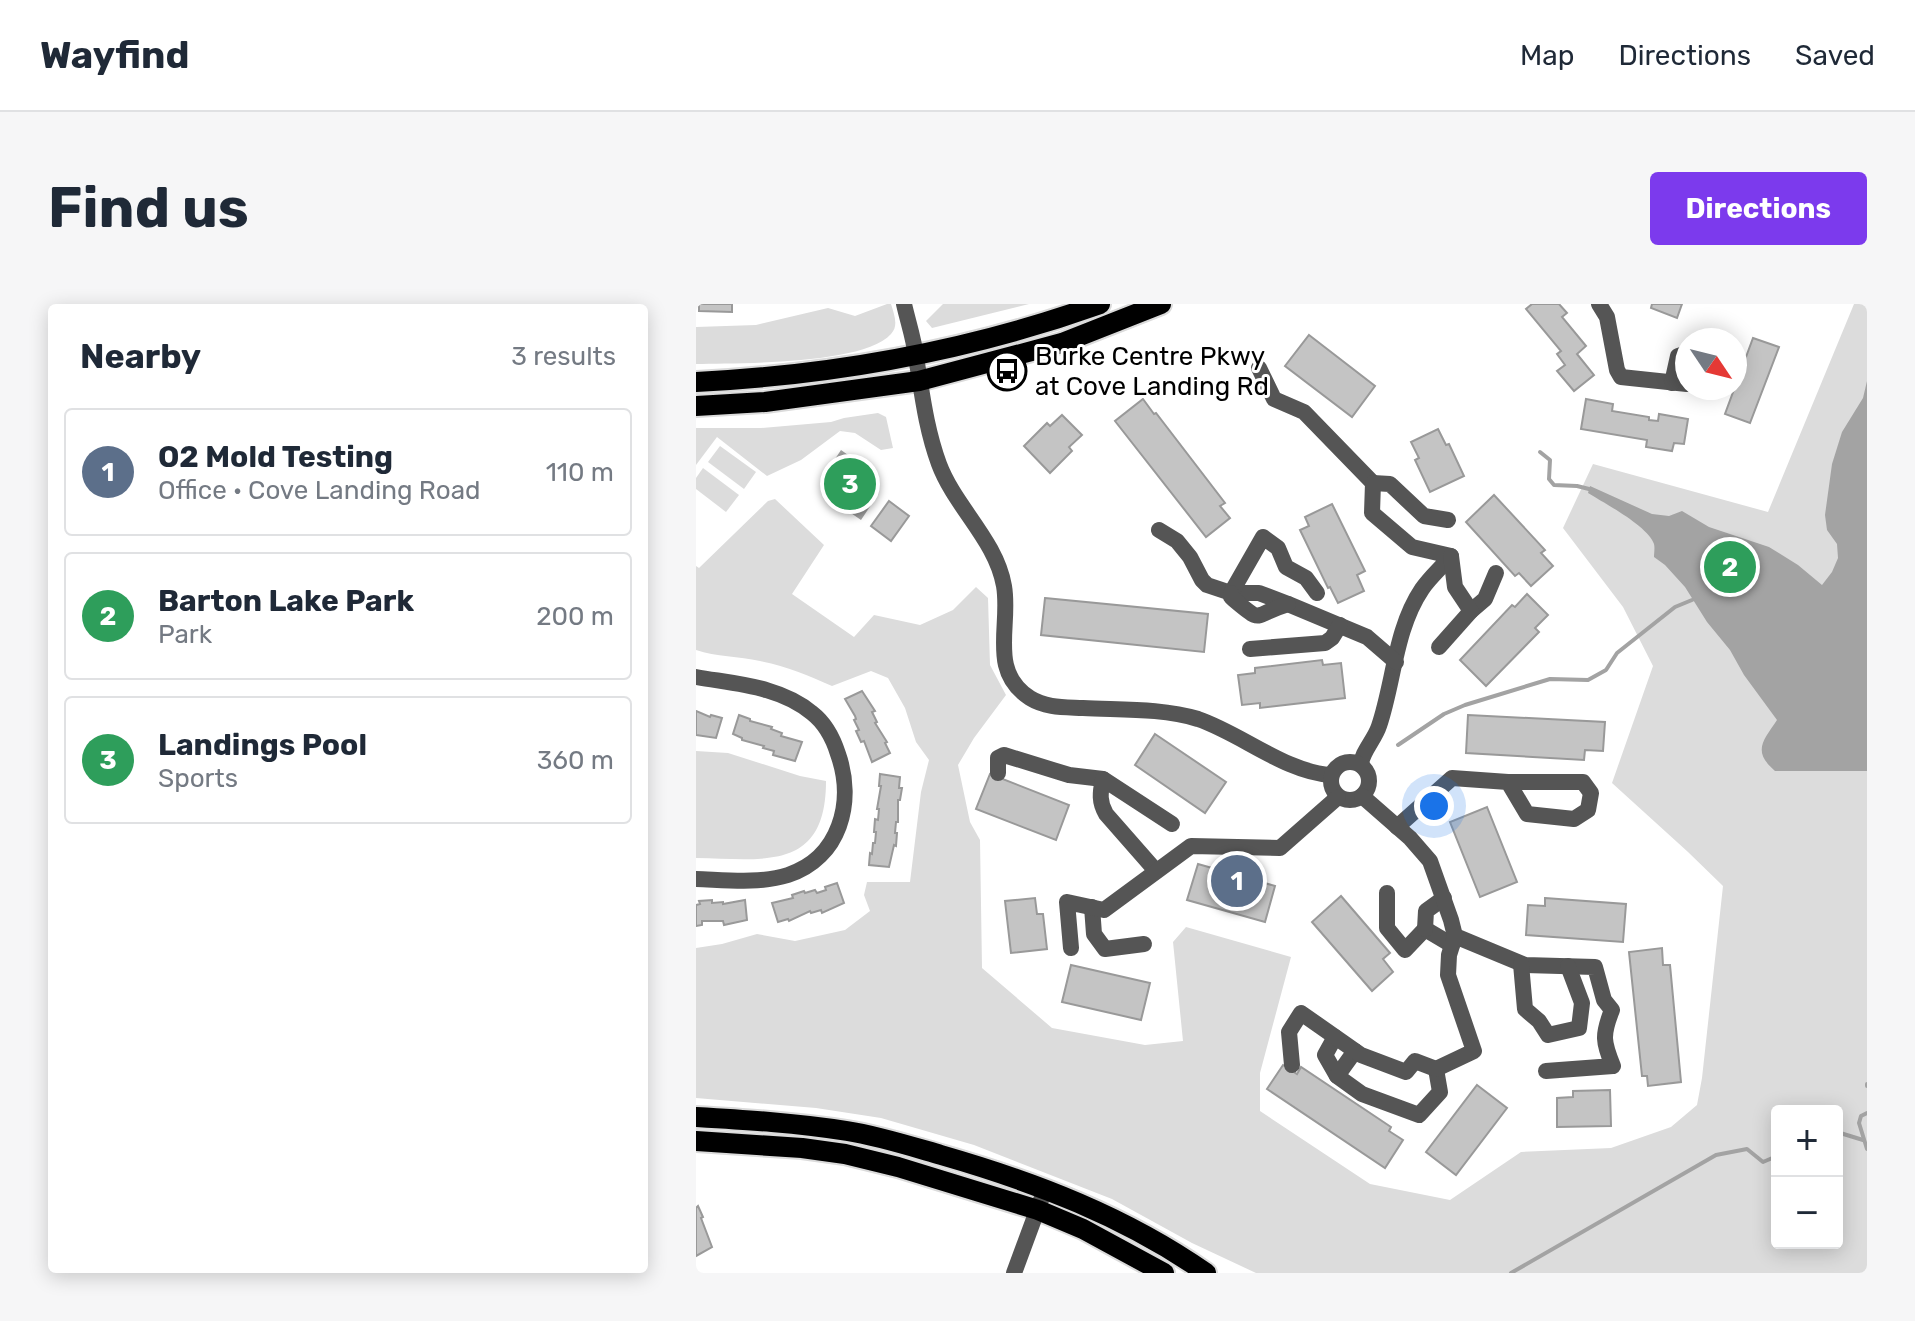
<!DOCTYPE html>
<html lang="en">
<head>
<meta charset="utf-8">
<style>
	body { margin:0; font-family:Rubik,sans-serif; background:#f6f6f7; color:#1f2937 }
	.controls { position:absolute; right:24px; bottom:24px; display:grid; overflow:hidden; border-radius:8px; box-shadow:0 4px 20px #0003 }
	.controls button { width:72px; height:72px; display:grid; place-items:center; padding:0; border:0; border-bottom:2px solid #e0e1e3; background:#fff; color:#1f2937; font:40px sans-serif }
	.compass { position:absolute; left:979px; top:24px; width:72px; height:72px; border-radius:50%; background:#fff; box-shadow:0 4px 20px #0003; rotate:125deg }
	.you { position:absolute; left:738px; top:502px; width:28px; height:28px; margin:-20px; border:6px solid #fff; border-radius:50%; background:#1a73e8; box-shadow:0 0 0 12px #1a73e833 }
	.badge { display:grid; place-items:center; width:52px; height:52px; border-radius:50%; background:#7c3aed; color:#fff; font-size:26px; font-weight:700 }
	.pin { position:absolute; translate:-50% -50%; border:4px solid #fff; box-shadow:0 2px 8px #0006 }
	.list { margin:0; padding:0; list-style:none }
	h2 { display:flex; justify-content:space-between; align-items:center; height:104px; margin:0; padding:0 32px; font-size:34px }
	h2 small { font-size:26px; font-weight:400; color:#747a83 }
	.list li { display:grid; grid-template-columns:52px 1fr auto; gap:24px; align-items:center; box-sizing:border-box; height:128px; margin:0 16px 16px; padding:0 16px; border:2px solid #e0e1e3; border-radius:8px }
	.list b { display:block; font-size:30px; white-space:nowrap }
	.list p { margin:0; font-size:26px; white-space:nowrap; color:#747a83 }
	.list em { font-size:26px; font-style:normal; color:#747a83 }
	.map { position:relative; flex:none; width:1171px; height:969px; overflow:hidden; border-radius:8px }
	header { display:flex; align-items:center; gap:48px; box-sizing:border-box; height:112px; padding:0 40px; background:#fff; border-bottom:2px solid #e0e1e3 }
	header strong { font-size:38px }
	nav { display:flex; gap:44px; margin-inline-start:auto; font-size:28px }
	.intro { display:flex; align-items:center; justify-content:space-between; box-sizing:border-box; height:192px; padding:0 48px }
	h1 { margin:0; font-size:56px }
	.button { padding:20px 36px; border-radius:8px; background:#7c3aed; color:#fff; font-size:28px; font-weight:700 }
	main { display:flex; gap:48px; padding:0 48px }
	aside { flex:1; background:#fff; border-radius:8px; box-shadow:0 4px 20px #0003 }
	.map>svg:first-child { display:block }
</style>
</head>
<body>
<header>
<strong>Wayfind</strong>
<nav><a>Map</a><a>Directions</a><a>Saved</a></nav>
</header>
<div class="intro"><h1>Find us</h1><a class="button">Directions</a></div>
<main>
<aside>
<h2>Nearby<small>3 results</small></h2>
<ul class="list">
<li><span class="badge" style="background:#5c6f8a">1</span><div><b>O2 Mold Testing</b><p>Office · Cove Landing Road</p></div><em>110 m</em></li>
<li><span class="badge" style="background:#2e9e5b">2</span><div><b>Barton Lake Park</b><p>Park</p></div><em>200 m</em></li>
<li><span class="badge" style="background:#2e9e5b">3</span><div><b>Landings Pool</b><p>Sports</p></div><em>360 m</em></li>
</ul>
</aside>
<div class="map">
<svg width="1171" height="969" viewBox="0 0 1171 969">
	<rect width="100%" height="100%" fill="#fff"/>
	<!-- green -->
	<g fill="#dcdcdc" fill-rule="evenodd">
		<path d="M191 0H195C198 10 203 22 195 30 167 61 42 59 0 60V23L60 21 132 4 159 12Z"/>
		<path d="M247 0H333L236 24 230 17Z"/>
		<path d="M1158 0H1171V969H560L496 939 416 895 278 841 185 814 120 804 0 794V644L26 640 61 630 99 637 149 626 174 607 168 591 171 578H214L225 488 233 456 220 438 209 404 192 374 175 367 136 382C112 371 90 362 64 357 43 352 20 353 0 346V262L3 264 72 197 79 195 128 241 96 290 158 333 178 311 224 321 257 306 280 283 292 294 294 361 310 391 278 434 262 461 274 518 284 536 286 664 356 724 449 741 487 737 477 638 490 623 595 653 564 769V807L674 880 754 896 825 848 915 844 975 823 1001 801 1006 774 1027 582 992 548 916 479 957 362 927 303 867 224 897 160 1072 208ZM1081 807H1141V939H1081Z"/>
		<path d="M182 109 190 113 197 144 185 146 159 129 144 127 105 156 71 172 21 133 0 161V124H65L135 118 148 114Z"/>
		<path d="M24 142 60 168 48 185 12 158Z"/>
		<path d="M7 164 43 191 30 208 0 185V174Z"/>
		<path d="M0 447 32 449 104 472 130 477C130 568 68 555 0 554Z"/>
	</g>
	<!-- water -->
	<g fill="#a3a3a3">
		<path d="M1171 77V467H1079C1056 447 1067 437 1081 416L1048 371 1034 346 1011 318 989 283 969 261 958 253C958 249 959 244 958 240 952 222 908 199 892 189L894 182 956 210 973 212 986 207 1013 223 1073 243 1102 261 1126 281 1136 268 1142 254 1141 240 1131 226 1129 211 1136 160 1146 128 1167 94Z"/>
		<path d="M145 146 176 168 161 191 175 201 165 216 130 192 150 164 139 155Z"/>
	</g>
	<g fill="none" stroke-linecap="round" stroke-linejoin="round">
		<!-- stream -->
		<g stroke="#a3a3a3" stroke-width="4">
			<path d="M844 148 854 156 853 175 858 181 881 182 893 185"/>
			<path d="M702 441 748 410 769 401 854 375 892 376 910 366 921 349 979 303 996 296"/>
			<path d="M1171 780V782"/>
			<path d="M1171 809 1165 812 1163 819 1171 845"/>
			<path d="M1141 828 1167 836"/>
			<path d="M815 969 1020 851 1051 845 1067 858 1081 852"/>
		</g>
	</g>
	<!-- building -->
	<g fill="#c4c4c4" stroke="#999" stroke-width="2">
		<path d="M3 0H36V8L3 7Z"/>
		<path d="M836 0H863L871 9 866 13 890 42 881 50 898 71 878 87 861 67 869 61 861 50 865 47 830 5Z"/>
		<path d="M956 0H986L981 14 955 4Z"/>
		<path d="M613 31 679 82 656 113 589 62Z"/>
		<path d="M1057 34 1083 43 1054 119 1029 110Z"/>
		<path d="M447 95 458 110 460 109 529 199 524 202 534 214 510 233 419 117Z"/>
		<path d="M890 95 917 100 916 107 953 113V116L962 117 963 110 992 115 988 140 978 139 976 147 950 143 951 136 885 125Z"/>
		<path d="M366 111 386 131 373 143 376 147 354 169 328 142 351 119 354 122Z"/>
		<path d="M742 125 750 141 753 140 768 172 734 188 719 156 723 154 715 138Z"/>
		<path d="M798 191 849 246 845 249 857 262 835 282 823 269 819 272 770 218Z"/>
		<path d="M193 197 213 212 195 237 175 222Z"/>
		<path d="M636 200 669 267 661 271 668 287 642 299 634 283 632 284 604 226 613 222 609 213Z"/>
		<path d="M831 290 852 311 839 324 843 328 790 382 764 356 816 301 819 303Z"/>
		<path d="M349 294 512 310 508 348 345 331Z"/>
		<path d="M626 356 627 361 645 359 649 394 564 404V399L546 401 542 371 559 369V364Z"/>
		<path d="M166 387 179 407 176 408 181 418 179 419 191 438 189 439 194 449 176 458 168 437 165 438 160 427 163 426 158 416 160 415 159 412 149 395Z"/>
		<path d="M0 407 14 413 15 411 26 414 20 434 0 431Z"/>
		<path d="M43 411 54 415V417L76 423 75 425 86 429 85 432 106 438 99 457 77 451 78 447 67 444 68 442 46 436V434L37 430Z"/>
		<path d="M772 411 909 418 907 447 889 446 888 456 770 449Z"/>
		<path d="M459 430 530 478 509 509 439 461Z"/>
		<path d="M184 470 204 473 203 484H206L204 496H202V518H200L199 529H201L200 542 198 541 193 563 173 561 174 549 176 550 177 539H179L180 528H178L179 515 182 516 183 505H181L185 482H183Z"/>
		<path d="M294 470 373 501 360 536 280 505Z"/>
		<path d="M791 503 821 578 784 593 754 518Z"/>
		<path d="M502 560 579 582 569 618 491 596Z"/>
		<path d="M141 579 148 599 126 609 125 606 115 609 114 607 93 617 92 615 82 618 76 599 97 594 96 591 108 587 109 589 119 586 121 589 130 586 129 583Z"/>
		<path d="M645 592 694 649 687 655 697 668 676 687 616 618Z"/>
		<path d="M339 594 341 610H347L351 645 315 649 309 597Z"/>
		<path d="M849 594 930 600 927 638 830 631 832 601 849 602Z"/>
		<path d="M16 596V599L27 598V600L49 596 51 616 28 621 27 617H6V621L0 622V601L4 600 3 597Z"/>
		<path d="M966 644 967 661H974L985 778 952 782 951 772H946L933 648Z"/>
		<path d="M375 661 454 679 445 716 366 698Z"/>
		<path d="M587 761 601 770 605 763 695 823 693 827 707 836 689 864 571 785Z"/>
		<path d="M781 781 811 804 760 871 730 848Z"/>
		<path d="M914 786 915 822 861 823V794L877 793V787Z"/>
		<path d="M2 902 7 913 5 914 16 943 0 952V904Z"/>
	</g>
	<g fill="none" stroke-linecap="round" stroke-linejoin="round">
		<defs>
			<g id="major">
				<path d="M0 78C138 71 273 47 404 0"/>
				<path d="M0 102 69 98 223 77 366 39 465 0"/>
				<path d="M0 813C51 816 101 819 151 827 183 832 214 842 245 851 339 878 430 913 510 969"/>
				<path d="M0 837 106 844 149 850 202 863 342 906 387 925 468 969"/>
			</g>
		</defs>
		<!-- major casing -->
		<use href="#major" stroke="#dbdbdb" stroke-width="24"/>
		<!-- minor -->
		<g stroke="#555" stroke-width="16">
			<path d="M208 0C212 18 218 35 220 53 226 89 230 125 243 160 259 203 300 236 308 282 315 322 292 367 334 394 350 404 369 403 387 404 424 406 466 404 502 415 546 430 589 468 635 471"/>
			<path d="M903 0 911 13 921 66 925 73 991 80"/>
			<path d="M563 64 578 95 608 108 677 179 676 209 716 243 755 252C746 263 734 273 726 285 699 325 698 378 683 422 679 435 665 449 665 461"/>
			<path d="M976 79 982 52 991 49"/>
			<path d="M677 179 694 180 728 212 752 216"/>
			<path d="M463 226 481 237 494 253 506 276 511 281 535 289H563L592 300 671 333 700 358"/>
			<path d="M535 289 567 233 582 244 590 263 610 274 621 289"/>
			<path d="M535 289V293C569 322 555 311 592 300"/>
			<path d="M775 307 789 295 800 269"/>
			<path d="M743 343 775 307 759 283 755 252"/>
			<path d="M554 345 629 339 636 334 644 321"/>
			<path d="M0 373C39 380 84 382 116 409 129 419 137 434 142 450 159 498 144 554 92 571 63 580 30 576 0 575"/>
			<circle cx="654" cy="477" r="19"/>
			<path d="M302 469V454L308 451 373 471 407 475"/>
			<path d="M701 523 756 474 812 478 831 510 878 515 892 506 895 489 887 478H812"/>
			<path d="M460 567 410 510C403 498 404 489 407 475L476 520"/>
			<path d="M691 589V624L709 646 729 625 756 641"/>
			<path d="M396 603 398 630 409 645 448 640"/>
			<path d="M729 625 730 607 748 594"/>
			<path d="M759 632 829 661 899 663 908 696 916 706C906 731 907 738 917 762L850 767"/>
			<path d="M375 644 371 598 408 606 495 542 584 544 642 493"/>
			<path d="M825 660 829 705 843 717 852 731 883 724 886 699 872 662"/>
			<path d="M639 733 629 751 641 772"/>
			<path d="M659 747 641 772 666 790 723 811 744 788 740 765"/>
			<path d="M596 761 593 728 605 709 665 751 710 768 719 757 740 765 778 747 752 671 753 651 759 632 755 616 734 557 714 534 666 492"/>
			<path d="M318 969 345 896"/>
		</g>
		<!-- major -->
		<use href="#major" stroke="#000" stroke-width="20"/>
	</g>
	<!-- icons -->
	<defs>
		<symbol id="bus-ring" viewBox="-11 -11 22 22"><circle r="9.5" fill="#fff" stroke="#000" stroke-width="1.5"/><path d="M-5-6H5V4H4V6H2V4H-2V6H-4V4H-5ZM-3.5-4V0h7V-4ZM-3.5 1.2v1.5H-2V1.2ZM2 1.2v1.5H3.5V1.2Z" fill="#000"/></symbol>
	</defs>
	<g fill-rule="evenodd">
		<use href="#bus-ring" x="289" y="45" width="44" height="44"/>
	</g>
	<g text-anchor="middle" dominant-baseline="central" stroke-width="6" stroke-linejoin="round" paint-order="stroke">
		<!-- poi labels -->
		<g font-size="26" fill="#000" stroke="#fff" text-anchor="start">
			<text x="339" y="52">Burke Centre Pkwy<tspan x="339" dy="30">at Cove Landing Rd</tspan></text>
		</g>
	</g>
</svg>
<div class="controls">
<button>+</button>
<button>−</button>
</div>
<svg class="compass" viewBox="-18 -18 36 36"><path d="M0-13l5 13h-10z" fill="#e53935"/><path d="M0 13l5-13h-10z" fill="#747a83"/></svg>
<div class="you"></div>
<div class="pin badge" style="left:541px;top:577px;background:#5c6f8a">1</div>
<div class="pin badge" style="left:1034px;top:263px;background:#2e9e5b">2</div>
<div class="pin badge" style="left:154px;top:180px;background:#2e9e5b">3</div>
</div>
</main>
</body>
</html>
